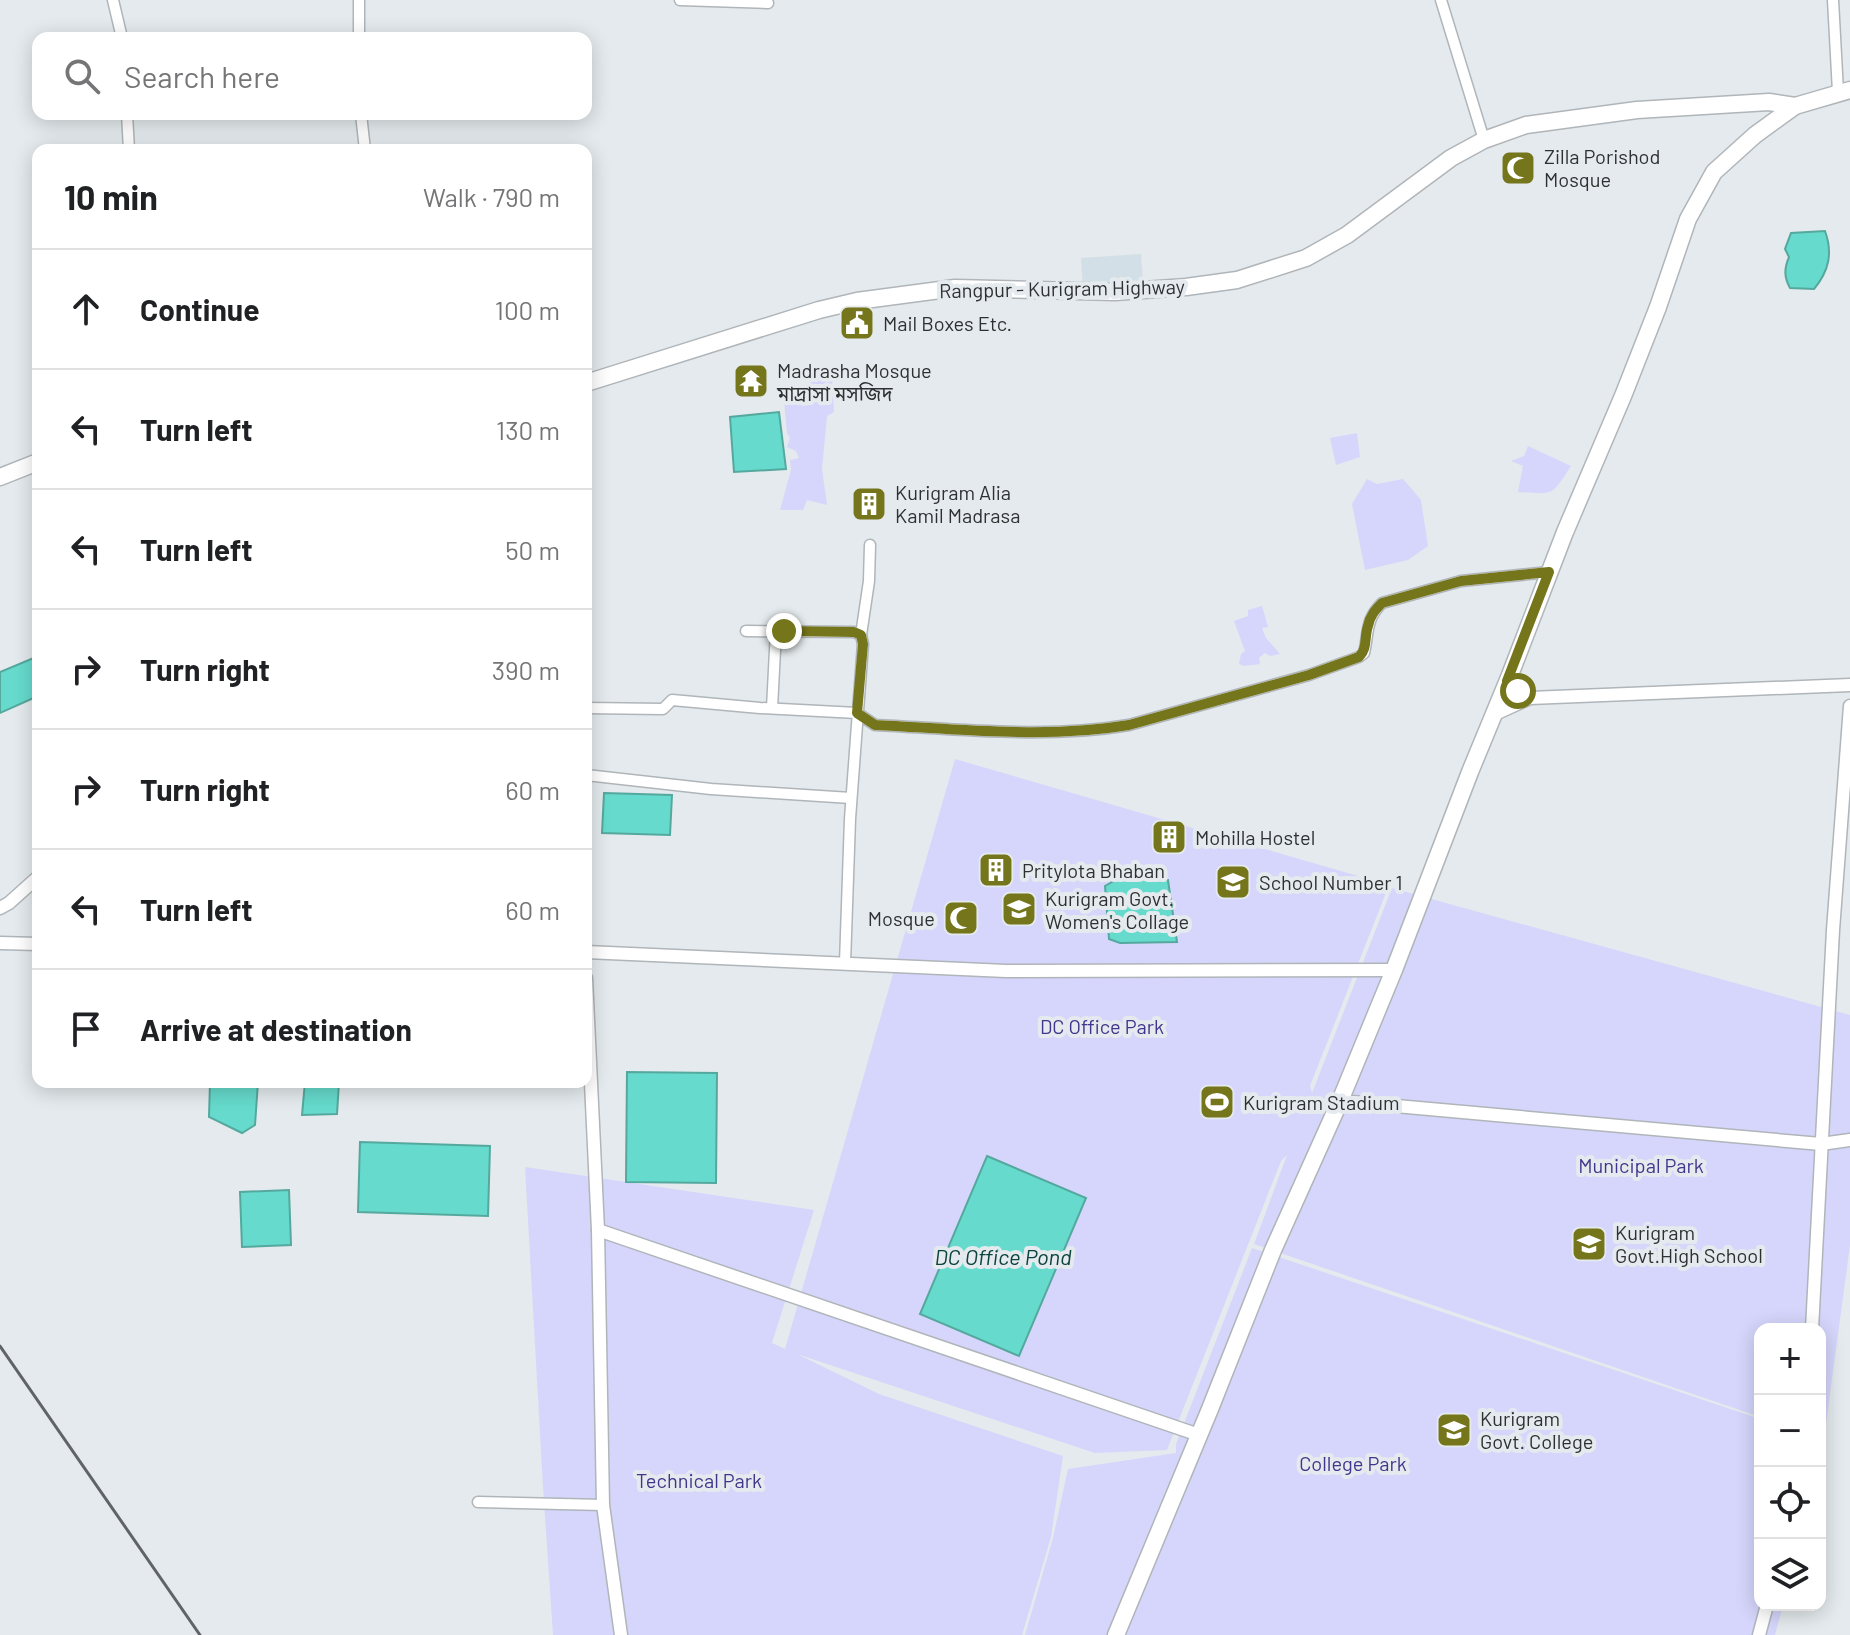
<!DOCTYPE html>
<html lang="en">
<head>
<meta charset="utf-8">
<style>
	body { margin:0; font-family:Barlow,"Noto Sans Bengali",sans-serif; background:#f6f6f6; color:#202124 }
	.controls { position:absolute; right:24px; bottom:24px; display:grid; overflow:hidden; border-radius:16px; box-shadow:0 4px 20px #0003 }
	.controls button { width:72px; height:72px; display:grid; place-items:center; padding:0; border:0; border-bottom:2px solid #e0e0e0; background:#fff; color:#202124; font:40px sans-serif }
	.stop { position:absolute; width:24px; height:24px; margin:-18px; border:6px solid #75751c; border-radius:50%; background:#fff }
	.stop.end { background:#75751c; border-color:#fff; box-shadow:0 2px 8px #0008 }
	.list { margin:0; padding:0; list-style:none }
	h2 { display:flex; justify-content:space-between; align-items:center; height:104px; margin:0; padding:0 32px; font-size:34px }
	h2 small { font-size:26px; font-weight:400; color:#757577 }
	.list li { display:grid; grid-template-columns:52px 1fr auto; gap:24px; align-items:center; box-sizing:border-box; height:120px; padding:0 32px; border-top:2px solid #e0e0e0 }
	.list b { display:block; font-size:30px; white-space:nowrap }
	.list em { font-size:26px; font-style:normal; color:#757577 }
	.icon { flex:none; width:44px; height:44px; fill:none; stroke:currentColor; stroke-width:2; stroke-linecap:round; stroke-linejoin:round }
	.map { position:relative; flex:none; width:1850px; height:1635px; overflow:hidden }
	.search { position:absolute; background:#fff; box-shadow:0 4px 20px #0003; left:32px; top:32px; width:560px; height:88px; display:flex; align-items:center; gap:20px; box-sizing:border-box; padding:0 28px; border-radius:16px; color:#757577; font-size:30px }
	.panel { position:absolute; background:#fff; box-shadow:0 4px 20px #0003; left:32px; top:144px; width:560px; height:944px; border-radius:16px }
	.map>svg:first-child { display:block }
</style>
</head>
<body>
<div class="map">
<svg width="1850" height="1635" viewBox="0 0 1850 1635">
	<rect width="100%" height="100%" fill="#e4eaed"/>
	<!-- built -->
	<path fill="#d2dfe7" d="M1141 254 1143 283 1083 287 1081 258Z"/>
	<!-- green -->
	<g fill="#d6d6fc">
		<path d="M832 375 834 412 827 416 822 469 827 505 807 500 803 510H780L791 470 790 460 799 458 796 451 787 447 790 438 787 433 783 389 809 388 811 376Z"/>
		<path d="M1357 433 1360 457 1336 465 1330 438Z"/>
		<path d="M1528 446 1571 466C1551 497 1554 494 1518 492L1523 466 1511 461 1524 456Z"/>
		<path d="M1367 479 1377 484 1403 479 1421 500 1428 546 1408 560 1365 570 1352 504Z"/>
		<path d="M1262 606 1268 627 1262 628 1266 638 1280 654 1270 656 1265 653 1259 658 1260 664 1244 666 1239 664 1241 654 1245 651 1234 621 1248 616V610Z"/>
		<path d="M955 759 1389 885 1310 1086 1312 1093 1392 888 1850 1015V1245L1824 1439 1820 1456V1329H1760V1417L1254 1244 1287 1155 1281 1161 1167 1450 1095 1453 797 1354 879 1394 1063 1456 1051 1537 1022 1635H553L543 1487 525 1167 814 1210 772 1343 785 1349Z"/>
		<path d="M1252 1248 1760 1419V1605H1783L1775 1635H1025L1053 1538 1068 1469 1176 1453V1444Z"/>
	</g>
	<!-- water -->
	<g fill="#66dbcd" stroke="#55a89e" stroke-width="2">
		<path d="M1825 231C1833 253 1829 271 1814 289L1790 288C1784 277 1784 269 1789 257L1785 249 1791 233Z"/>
		<path d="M779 412 786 469 734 472 730 417Z"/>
		<path d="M36 657 38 696 0 713V672Z"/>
		<path d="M604 793 672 795 670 835 602 833Z"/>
		<path d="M1119 878 1168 880 1177 942 1120 943 1109 939 1105 886Z"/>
		<path d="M627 1072 717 1073 716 1183 626 1182Z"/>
		<path d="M210 1082H258L255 1125 242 1133 209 1117Z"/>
		<path d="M305 1082H339L337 1114 302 1115Z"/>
		<path d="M360 1142 490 1146 488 1216 358 1212Z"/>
		<path d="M987 1156 1086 1198 1019 1356 920 1314Z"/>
		<path d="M289 1190 291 1245 242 1247 240 1192Z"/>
	</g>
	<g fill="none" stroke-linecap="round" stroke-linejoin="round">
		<defs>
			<g id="minor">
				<path d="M113 0 122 38"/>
				<path d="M359 0V38"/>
				<path d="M680 0 768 3"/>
				<path d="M1441 0 1484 140"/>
				<path d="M1833 0 1838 92"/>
				<path d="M127 114 129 150"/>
				<path d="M361 114 365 150"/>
				<path d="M746 631 854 632 861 635 863 644 850 819 845 963"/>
				<path d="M861 635 869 581 870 545"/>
				<path d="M586 708 663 709 672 700 760 708 857 713 875 725C959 729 1046 739 1129 725L1309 675 1359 657 1364 653C1369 632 1365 620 1382 603L1461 581 1549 572"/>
				<path d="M772 708 776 631"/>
				<path d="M586 775 711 789 851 798"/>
				<path d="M478 1502 603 1505"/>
			</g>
			<g id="tertiary">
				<path d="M1493 715 1530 698 1850 685"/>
				<path d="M0 908 9 903 38 877"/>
				<path d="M0 943 38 944"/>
				<path d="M586 952 1006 971 1394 970"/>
				<path d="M586 978 598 1230 603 1505 621 1635"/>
				<path d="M1340 1101 1821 1144 1850 1140"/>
				<path d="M598 1230 1199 1435"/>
				<path d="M1812 1329 1833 930 1850 706"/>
				<path d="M1759 1635 1767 1605"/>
			</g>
			<path id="primary" d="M1116 1635 1210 1409 1273 1250 1340 1101 1394 970 1470 772 1510 675 1565 532 1623 396 1658 307 1688 219 1714 172 1755 135 1795 106"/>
			<g id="trunk">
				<path d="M586 383 819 310 857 301 955 288 1115 292 1186 287 1237 280 1306 258 1347 235 1451 158 1484 140 1526 125 1637 110 1769 102 1795 106 1850 90"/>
				<path d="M0 477 38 462"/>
			</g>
		</defs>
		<!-- minor casing -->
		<use href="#minor" stroke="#b0b5b9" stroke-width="13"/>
		<!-- tertiary casing -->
		<use href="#tertiary" stroke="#b0b5b9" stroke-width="15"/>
		<!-- primary casing -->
		<use href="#primary" stroke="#b0b5b9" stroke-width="19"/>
		<!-- trunk casing -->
		<use href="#trunk" stroke="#b0b5b9" stroke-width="19"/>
		<!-- minor -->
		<use href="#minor" stroke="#fff" stroke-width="10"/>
		<!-- tertiary -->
		<use href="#tertiary" stroke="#fff" stroke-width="12"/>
		<!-- primary -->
		<use href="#primary" stroke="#fff" stroke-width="16"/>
		<!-- trunk -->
		<use href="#trunk" stroke="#fff" stroke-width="16"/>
		<!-- rail -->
		<path stroke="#606466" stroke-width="3" d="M0 1346 200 1635"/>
	</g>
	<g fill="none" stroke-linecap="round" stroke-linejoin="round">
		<!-- route -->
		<path stroke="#75751c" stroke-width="10" d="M784 631 854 632 861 635 863 644 857 713 875 725C959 729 1046 739 1129 725L1309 675 1359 657C1368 648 1364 637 1368 626 1370 616 1375 610 1382 603L1461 581 1549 572 1507 681 1518 691"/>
	</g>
	<!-- icons -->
	<defs>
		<symbol id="mosque-square" viewBox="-11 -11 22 22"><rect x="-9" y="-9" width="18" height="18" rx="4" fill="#75751c" stroke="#e4eaed"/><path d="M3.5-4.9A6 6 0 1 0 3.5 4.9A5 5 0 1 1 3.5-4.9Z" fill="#fff"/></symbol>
		<symbol id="civic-square" viewBox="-11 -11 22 22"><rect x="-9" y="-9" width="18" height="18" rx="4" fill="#75751c" stroke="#e4eaed"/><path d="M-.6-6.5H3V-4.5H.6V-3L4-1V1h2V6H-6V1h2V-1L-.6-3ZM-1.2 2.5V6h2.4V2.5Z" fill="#fff"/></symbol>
		<symbol id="temple-square" viewBox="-11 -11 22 22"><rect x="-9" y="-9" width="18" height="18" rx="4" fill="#75751c" stroke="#e4eaed"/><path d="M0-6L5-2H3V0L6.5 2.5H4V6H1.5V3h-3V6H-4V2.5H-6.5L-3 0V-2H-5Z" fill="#fff"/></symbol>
		<symbol id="building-square" viewBox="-11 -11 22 22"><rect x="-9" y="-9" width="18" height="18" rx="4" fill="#75751c" stroke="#e4eaed"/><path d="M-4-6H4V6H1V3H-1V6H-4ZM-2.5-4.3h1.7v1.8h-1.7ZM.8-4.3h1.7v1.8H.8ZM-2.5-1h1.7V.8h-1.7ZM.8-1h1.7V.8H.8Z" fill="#fff"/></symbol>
		<symbol id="school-square" viewBox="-11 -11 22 22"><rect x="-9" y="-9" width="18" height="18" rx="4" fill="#75751c" stroke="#e4eaed"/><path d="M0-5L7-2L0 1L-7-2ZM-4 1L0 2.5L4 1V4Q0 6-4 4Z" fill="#fff"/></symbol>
		<symbol id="university-square" viewBox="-11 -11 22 22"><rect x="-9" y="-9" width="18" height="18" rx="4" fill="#75751c" stroke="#e4eaed"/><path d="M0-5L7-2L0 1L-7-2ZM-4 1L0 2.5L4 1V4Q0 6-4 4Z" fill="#fff"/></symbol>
		<symbol id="stadium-square" viewBox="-11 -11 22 22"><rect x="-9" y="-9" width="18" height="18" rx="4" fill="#75751c" stroke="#e4eaed"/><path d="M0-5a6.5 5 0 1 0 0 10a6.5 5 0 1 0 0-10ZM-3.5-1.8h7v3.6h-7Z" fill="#fff"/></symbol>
	</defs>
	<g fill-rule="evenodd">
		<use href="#mosque-square" x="1498" y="148" width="40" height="40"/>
		<use href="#civic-square" x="837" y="303" width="40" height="40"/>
		<use href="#temple-square" x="731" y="361" width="40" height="40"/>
		<use href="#building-square" x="849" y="484" width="40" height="40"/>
		<use href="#building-square" x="1149" y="817" width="40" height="40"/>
		<use href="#building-square" x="976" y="850" width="40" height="40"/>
		<use href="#school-square" x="1213" y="862" width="40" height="40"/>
		<use href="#university-square" x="999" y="889" width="40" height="40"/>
		<use href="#mosque-square" x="941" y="898" width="40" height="40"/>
		<use href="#stadium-square" x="1197" y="1082" width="40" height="40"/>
		<use href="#school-square" x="1569" y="1224" width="40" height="40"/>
		<use href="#university-square" x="1434" y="1410" width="40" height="40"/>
	</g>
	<g text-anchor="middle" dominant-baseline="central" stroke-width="8" stroke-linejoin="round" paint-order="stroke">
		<!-- poi labels -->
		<g font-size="20" fill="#2e3132" stroke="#e4eaed" text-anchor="start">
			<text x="1544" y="156">Zilla Porishod<tspan x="1544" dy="23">Mosque</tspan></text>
			<text x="883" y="323">Mail Boxes Etc.</text>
			<text x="777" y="370">Madrasha Mosque<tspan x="777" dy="23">মাদ্রাসা মসজিদ</tspan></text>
			<text x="895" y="492">Kurigram Alia<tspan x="895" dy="23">Kamil Madrasa</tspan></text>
			<text x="1195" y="837">Mohilla Hostel</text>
			<text x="1022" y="870">Pritylota Bhaban</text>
			<text x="1259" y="882">School Number 1</text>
			<text x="1045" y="898">Kurigram Govt.<tspan x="1045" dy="23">Women's Collage</tspan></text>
			<text x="935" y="918" text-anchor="end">Mosque</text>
			<text x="1243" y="1102">Kurigram Stadium</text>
			<text x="1615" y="1232">Kurigram<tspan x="1615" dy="23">Govt.High School</tspan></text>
			<text x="1480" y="1418">Kurigram<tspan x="1480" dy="23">Govt. College</tspan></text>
		</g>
		<!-- street labels -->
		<g font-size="20" fill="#2e3132" stroke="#e4eaed">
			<text transform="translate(1062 288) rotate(-1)">Rangpur - Kurigram Highway</text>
		</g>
		<!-- park labels -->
		<g font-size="20" fill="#42358c" stroke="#e4eaed">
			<text x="1102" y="1026">DC Office Park</text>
			<text x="1641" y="1165">Municipal Park</text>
			<text x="1353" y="1463">College Park</text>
			<text x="699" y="1480">Technical Park</text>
		</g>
		<!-- water labels -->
		<g font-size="22" font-style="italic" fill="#0d433e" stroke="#e4eaed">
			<text x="1003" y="1256">DC Office Pond</text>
		</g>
	</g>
</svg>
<div class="controls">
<button>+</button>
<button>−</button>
<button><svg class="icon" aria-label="locate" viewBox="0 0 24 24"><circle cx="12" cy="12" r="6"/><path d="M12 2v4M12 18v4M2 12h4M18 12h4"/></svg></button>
<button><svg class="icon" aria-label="layers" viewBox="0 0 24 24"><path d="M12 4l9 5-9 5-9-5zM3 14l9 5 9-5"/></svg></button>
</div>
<div class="stop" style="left:1518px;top:691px"></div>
<div class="stop end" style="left:784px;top:631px"></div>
<div class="search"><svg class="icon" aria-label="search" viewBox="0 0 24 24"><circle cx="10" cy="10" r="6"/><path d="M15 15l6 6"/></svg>Search here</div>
<section class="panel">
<h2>10 min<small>Walk · 790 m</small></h2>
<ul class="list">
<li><svg class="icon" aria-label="ahead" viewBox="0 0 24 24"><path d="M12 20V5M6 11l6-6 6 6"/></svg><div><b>Continue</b></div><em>100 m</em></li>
<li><svg class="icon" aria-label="left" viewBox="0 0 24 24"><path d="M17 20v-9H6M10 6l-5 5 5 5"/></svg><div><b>Turn left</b></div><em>130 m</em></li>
<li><svg class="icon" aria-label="left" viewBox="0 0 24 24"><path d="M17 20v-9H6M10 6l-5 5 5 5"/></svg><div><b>Turn left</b></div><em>50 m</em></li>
<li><svg class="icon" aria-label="right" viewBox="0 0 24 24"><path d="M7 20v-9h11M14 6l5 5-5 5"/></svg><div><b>Turn right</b></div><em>390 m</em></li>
<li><svg class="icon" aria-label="right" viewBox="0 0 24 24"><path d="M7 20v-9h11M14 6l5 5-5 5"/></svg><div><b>Turn right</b></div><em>60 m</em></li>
<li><svg class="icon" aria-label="left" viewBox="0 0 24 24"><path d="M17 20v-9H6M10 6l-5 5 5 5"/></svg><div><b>Turn left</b></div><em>60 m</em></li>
<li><svg class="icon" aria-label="arrive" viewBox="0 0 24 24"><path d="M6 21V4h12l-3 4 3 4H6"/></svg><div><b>Arrive at destination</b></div></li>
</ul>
</section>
</div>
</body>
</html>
